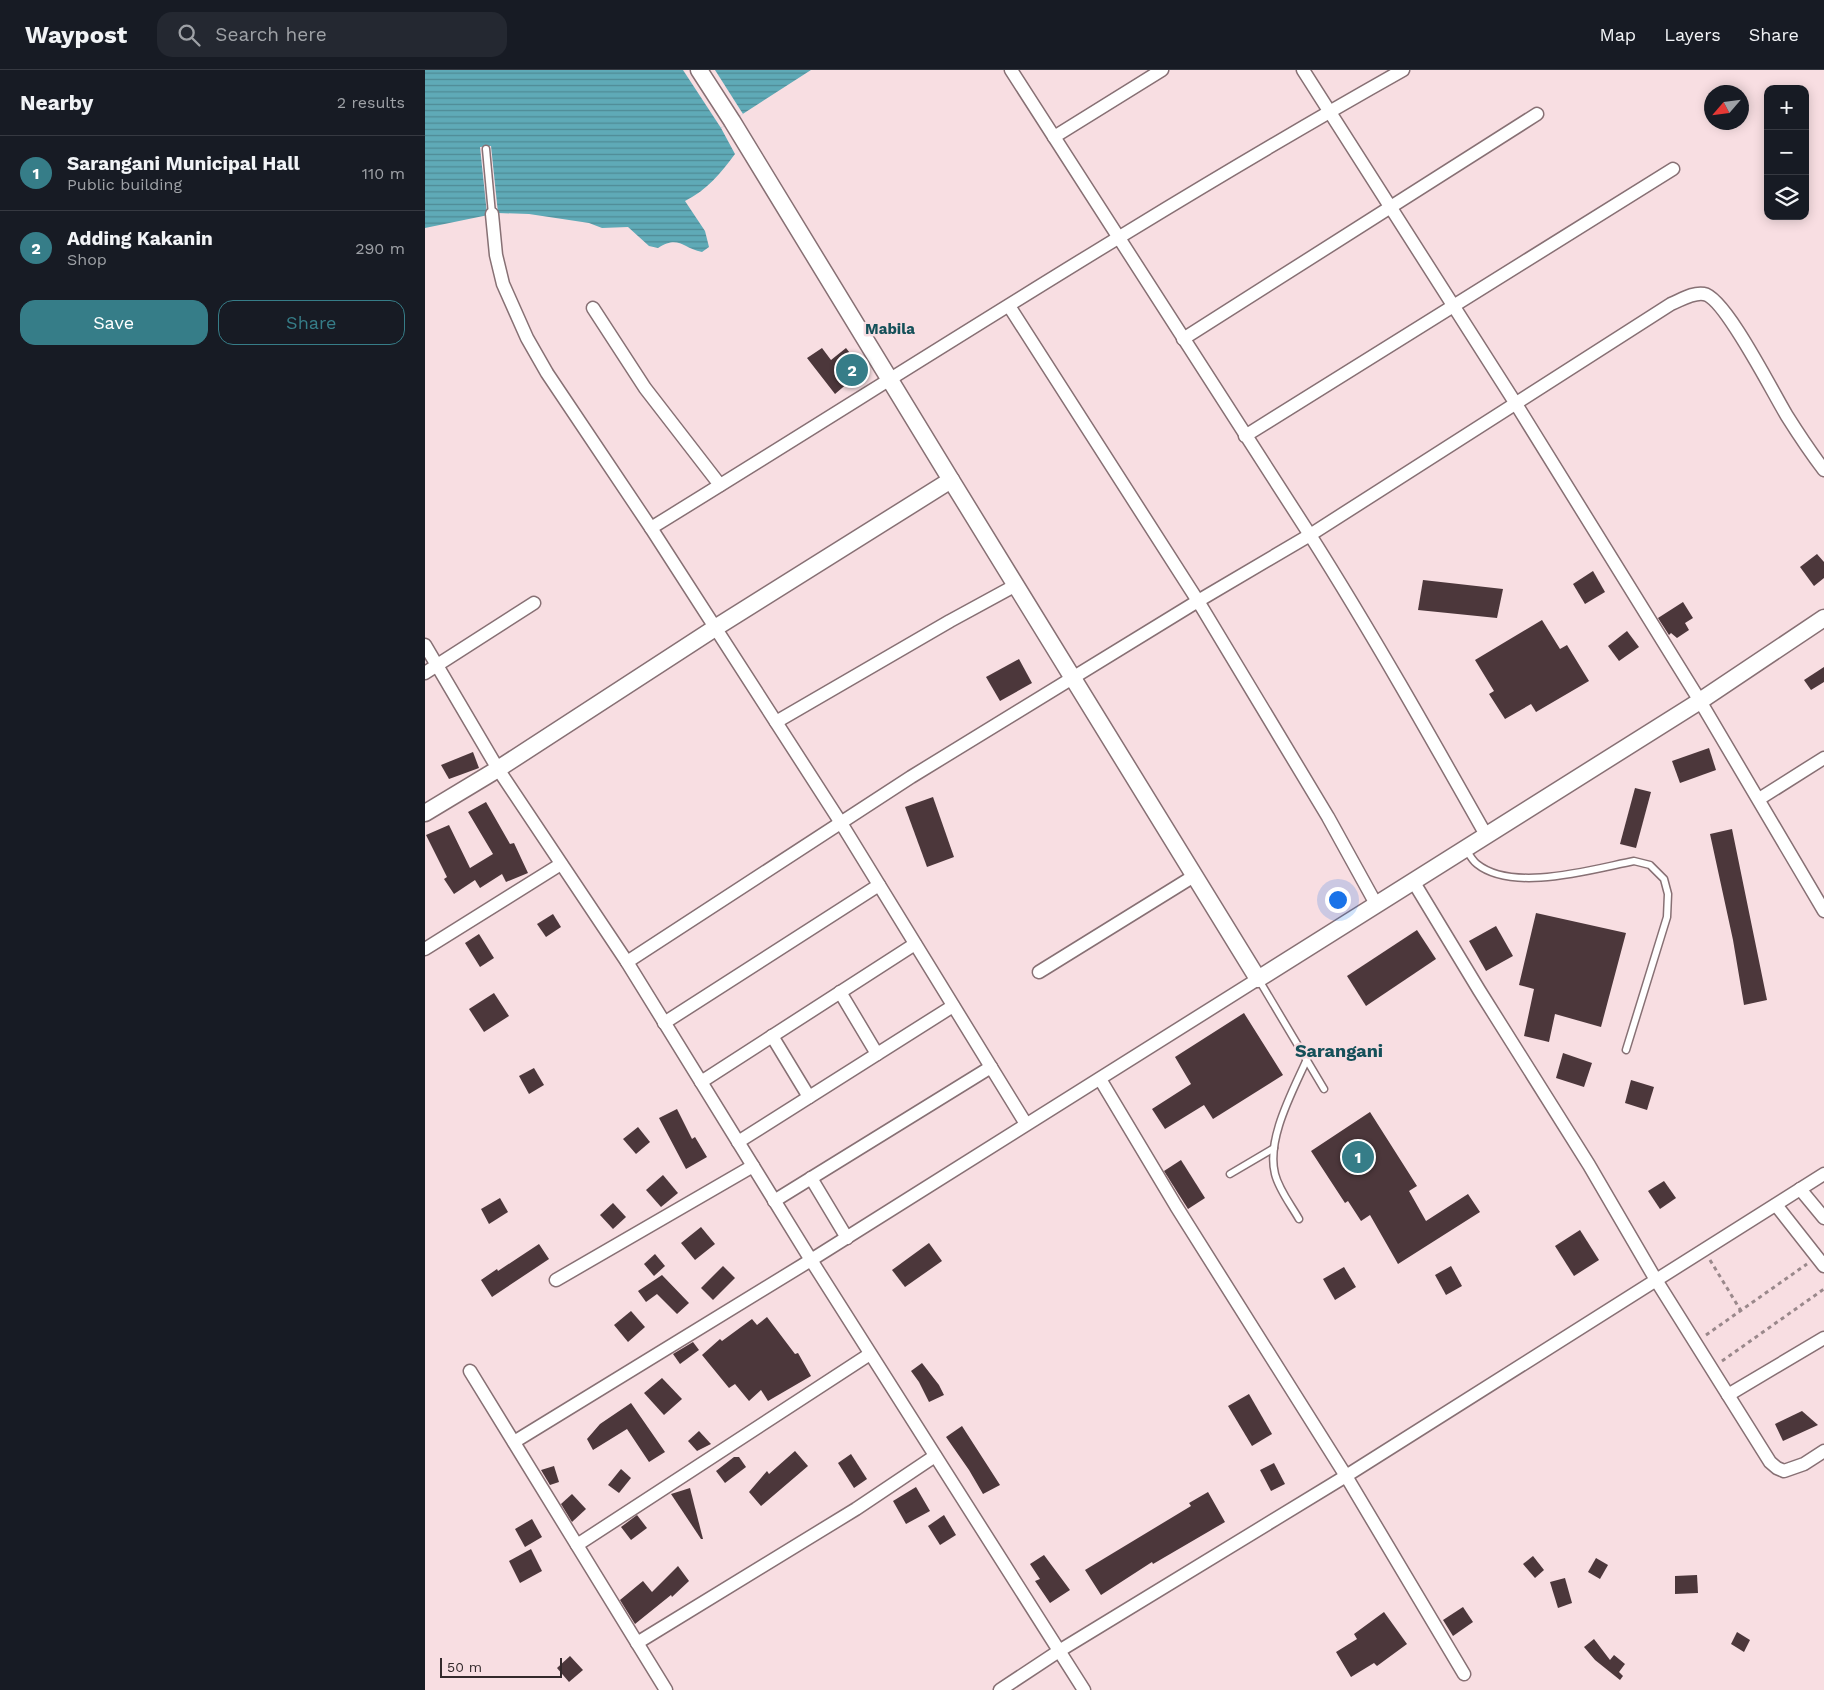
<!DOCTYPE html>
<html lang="en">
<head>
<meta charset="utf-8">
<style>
	body { margin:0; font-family:"Work Sans",sans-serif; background:#242831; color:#f1f3f6 }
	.controls { position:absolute; right:15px; top:15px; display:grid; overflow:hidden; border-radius:10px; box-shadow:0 2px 12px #0003 }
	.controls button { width:45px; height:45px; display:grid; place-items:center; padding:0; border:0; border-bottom:1px solid #363941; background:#171b24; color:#f1f3f6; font:25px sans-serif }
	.compass { position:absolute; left:1279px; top:15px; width:45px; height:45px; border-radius:50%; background:#171b24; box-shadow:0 2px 12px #0003; rotate:242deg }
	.scale { position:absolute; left:15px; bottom:12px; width:122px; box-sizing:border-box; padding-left:5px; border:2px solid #33292b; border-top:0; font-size:14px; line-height:18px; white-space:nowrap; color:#33292b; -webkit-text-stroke:4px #f8dee2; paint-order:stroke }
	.you { position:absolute; left:912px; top:829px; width:18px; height:18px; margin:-12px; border:4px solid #fff; border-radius:50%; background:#1a73e8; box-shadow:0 0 0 8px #1a73e833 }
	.badge { display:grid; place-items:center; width:32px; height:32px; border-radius:50%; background:#367d88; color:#fff; font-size:16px; font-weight:700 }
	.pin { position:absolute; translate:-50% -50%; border:2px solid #fff; box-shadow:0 1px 5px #0006 }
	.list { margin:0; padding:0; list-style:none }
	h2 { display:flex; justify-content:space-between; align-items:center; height:65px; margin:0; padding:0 20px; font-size:21px }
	h2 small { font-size:16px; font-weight:400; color:#9ea1a6 }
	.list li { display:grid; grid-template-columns:32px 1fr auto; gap:15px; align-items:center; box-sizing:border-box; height:75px; padding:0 20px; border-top:1px solid #363941 }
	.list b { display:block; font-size:19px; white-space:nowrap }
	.list p { margin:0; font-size:16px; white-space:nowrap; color:#9ea1a6 }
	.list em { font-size:16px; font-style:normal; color:#9ea1a6 }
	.actions { display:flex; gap:10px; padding:15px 20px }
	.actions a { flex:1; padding:11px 0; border:1px solid #367d88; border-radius:15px; text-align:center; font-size:18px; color:#367d88 }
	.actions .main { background:#367d88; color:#fff }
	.icon { flex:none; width:28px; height:28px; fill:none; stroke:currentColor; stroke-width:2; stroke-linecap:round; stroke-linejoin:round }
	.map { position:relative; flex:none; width:1399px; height:1620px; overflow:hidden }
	header { display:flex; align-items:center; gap:30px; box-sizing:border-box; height:70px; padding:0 25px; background:#171b24; border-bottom:1px solid #363941 }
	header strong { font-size:24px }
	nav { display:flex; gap:28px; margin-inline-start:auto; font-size:18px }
	.search { width:350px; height:45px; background:#242831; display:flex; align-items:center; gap:12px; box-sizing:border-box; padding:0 18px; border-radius:15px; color:#9ea1a6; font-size:19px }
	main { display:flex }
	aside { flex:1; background:#171b24 }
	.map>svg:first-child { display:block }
</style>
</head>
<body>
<header>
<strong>Waypost</strong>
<div class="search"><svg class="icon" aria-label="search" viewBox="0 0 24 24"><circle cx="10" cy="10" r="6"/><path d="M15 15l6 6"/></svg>Search here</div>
<nav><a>Map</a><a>Layers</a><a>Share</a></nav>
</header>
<main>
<aside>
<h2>Nearby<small>2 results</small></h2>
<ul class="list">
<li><span class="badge">1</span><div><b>Sarangani Municipal Hall</b><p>Public building</p></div><em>110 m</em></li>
<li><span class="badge">2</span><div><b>Adding Kakanin</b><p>Shop</p></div><em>290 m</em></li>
</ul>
<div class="actions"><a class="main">Save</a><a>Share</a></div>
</aside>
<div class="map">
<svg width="1399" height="1620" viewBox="0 0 1399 1620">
	<defs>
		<pattern id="water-rules" width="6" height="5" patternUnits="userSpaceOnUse" patternTransform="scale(1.25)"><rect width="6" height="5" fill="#5faab7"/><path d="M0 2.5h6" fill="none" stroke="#4f8a95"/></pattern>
	</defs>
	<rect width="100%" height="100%" fill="#f8dee2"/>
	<!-- water -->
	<path fill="url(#water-rules)" d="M0 0H386L296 58 310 84C296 103 282 120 260 131L280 161 284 177 277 182C257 178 254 165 233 178L224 176 203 157 177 158 164 153 104 144 73 143 0 158Z"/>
	<!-- pier -->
	<g fill="#f8dee2">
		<path d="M258 0H290L318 44 296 58Z"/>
		<path d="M66 76 73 143 62 144 55 77Z"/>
	</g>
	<!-- building -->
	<g fill="#4c373b">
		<path d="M397 278 406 290 421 278 438 300 410 324 382 288Z"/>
		<path d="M1392 484 1399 492V508L1389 516 1375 497Z"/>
		<path d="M1168 501 1180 522 1160 534 1148 514Z"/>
		<path d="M998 510 1078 519 1072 548 993 540Z"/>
		<path d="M1258 532 1268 548 1260 553 1264 560 1252 568 1246 563 1244 565 1233 548Z"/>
		<path d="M1117 550 1135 579 1142 575 1164 611 1111 642 1106 634 1080 649 1064 624 1069 621 1050 590Z"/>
		<path d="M1202 561 1214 577 1194 591 1183 576Z"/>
		<path d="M594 589 607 613 575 631 561 607Z"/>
		<path d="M1399 597V612L1386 620 1379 610Z"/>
		<path d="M1284 678 1291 700 1255 713 1247 691Z"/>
		<path d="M48 682 54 698 24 709 16 695Z"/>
		<path d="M1210 718 1226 722 1211 778 1195 774Z"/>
		<path d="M508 727 529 787 502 797 480 737Z"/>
		<path d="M61 732 85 774 89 773 103 803 81 812 77 804 55 818 50 810 29 824 19 809 22 807 1 765 24 755 45 798 68 784 43 742Z"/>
		<path d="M1307 759 1342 930 1319 935 1308 870 1285 764Z"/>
		<path d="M1111 843 1201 863 1176 957 1130 944 1124 972 1099 966 1109 919 1094 915Z"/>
		<path d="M128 844 136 857 121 867 112 854Z"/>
		<path d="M1071 856 1088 886 1061 901 1044 871Z"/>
		<path d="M992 860 1011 889 941 936 922 906Z"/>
		<path d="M54 864 69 888 55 897 40 873Z"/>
		<path d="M69 923 84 946 59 962 44 939Z"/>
		<path d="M819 943 858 1005 788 1049 779 1035 740 1059 727 1039 766 1014 750 987Z"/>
		<path d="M1138 983 1167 993 1159 1017 1131 1008Z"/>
		<path d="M109 998 119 1015 104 1024 94 1006Z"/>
		<path d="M1206 1010 1229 1017 1222 1040 1200 1033Z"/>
		<path d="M252 1039 267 1069 270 1067 282 1087 261 1099 234 1048Z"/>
		<path d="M945 1042 992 1116 984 1121 1001 1151 1043 1124 1055 1142 973 1194 945 1145 936 1151 923 1131 920 1133 886 1081Z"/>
		<path d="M213 1057 225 1072 211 1084 198 1069Z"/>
		<path d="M756 1090 780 1128 763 1139 739 1101Z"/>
		<path d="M238 1105 253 1123 236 1137 221 1120Z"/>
		<path d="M1239 1111 1251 1128 1235 1139 1223 1121Z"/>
		<path d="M75 1128 83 1142 64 1154 56 1139Z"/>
		<path d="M188 1133 201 1147 188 1159 175 1145Z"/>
		<path d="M276 1157 290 1174 270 1190 256 1173Z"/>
		<path d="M1155 1160 1174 1190 1149 1206 1130 1176Z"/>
		<path d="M504 1173 517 1191 480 1217 467 1200Z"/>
		<path d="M114 1174 124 1189 67 1227 56 1210 72 1199 73 1201Z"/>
		<path d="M230 1184 240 1196 229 1206 219 1194Z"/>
		<path d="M298 1196 310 1208 288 1230 276 1218Z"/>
		<path d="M1026 1196 1037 1216 1021 1225 1010 1205Z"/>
		<path d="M919 1197 931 1217 910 1230 898 1209Z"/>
		<path d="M237 1205 264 1233 252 1244 232 1224 221 1232 213 1221Z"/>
		<path d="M206 1241 220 1257 203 1272 189 1255Z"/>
		<path d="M342 1247 370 1284 373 1283 386 1306 343 1331 336 1320 324 1331 310 1314 304 1318 277 1285 295 1269 297 1271 327 1249 332 1255Z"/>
		<path d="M268 1272 274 1280 255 1294 248 1284Z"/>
		<path d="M497 1293 514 1315 519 1325 504 1332 494 1312 486 1301Z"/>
		<path d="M237 1308 257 1329 239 1345 219 1323Z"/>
		<path d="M824 1324 847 1364 827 1376 803 1336Z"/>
		<path d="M206 1333 240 1382 224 1392 202 1359 168 1380 162 1369 175 1354Z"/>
		<path d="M1377 1341 1393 1355 1358 1371 1350 1354Z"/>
		<path d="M537 1356 575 1415 558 1424 544 1400 521 1367Z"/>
		<path d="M274 1361 286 1374 272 1381 263 1371Z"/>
		<path d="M370 1381 383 1396 336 1436 324 1422 342 1401 344 1404Z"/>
		<path d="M426 1384 442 1409 429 1418 413 1393Z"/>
		<path d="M309 1387H314L321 1397 300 1413 291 1401Z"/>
		<path d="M849 1393 860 1414 846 1421 835 1400Z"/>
		<path d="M129 1396 134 1412 125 1415 116 1400Z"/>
		<path d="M196 1399 206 1408 194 1423 183 1415Z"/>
		<path d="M491 1417 505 1441 481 1454 468 1431Z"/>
		<path d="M265 1418 278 1469H276L246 1424Z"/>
		<path d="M783 1422 800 1452 728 1494 727 1492 676 1525 660 1500 766 1436 764 1433Z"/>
		<path d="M147 1424 161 1439 147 1452 136 1434Z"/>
		<path d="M212 1445 222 1458 206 1470 196 1457Z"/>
		<path d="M519 1445 531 1465 515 1475 503 1456Z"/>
		<path d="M107 1449 117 1467 100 1477 90 1459Z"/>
		<path d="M106 1479 117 1501 95 1513 84 1491Z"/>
		<path d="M619 1485 645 1520 625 1533 610 1511 615 1509 605 1494Z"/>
		<path d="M1108 1486 1119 1500 1110 1508 1098 1494Z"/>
		<path d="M1171 1488 1183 1495 1175 1509 1163 1502Z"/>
		<path d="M253 1496 264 1511 247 1527 246 1525 210 1554 195 1530 218 1511 227 1522Z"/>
		<path d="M1272 1505 1273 1523 1250 1524V1506Z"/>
		<path d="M1140 1508 1147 1533 1133 1538 1125 1512Z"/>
		<path d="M1038 1537 1048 1552 1028 1566 1018 1550Z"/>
		<path d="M959 1542 982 1574 952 1596 949 1593 926 1607 911 1582 932 1569 929 1564Z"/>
		<path d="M1312 1562 1325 1570 1319 1582 1306 1574Z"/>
		<path d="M1169 1569 1185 1590 1189 1585 1200 1594 1194 1602 1198 1606 1195 1610 1170 1590 1159 1577Z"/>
		<path d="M145 1586 158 1600 144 1612 132 1598Z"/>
	</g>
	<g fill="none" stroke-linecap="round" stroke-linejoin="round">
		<defs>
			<g id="service">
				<path d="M61 79 67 144"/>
				<path d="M1041 779C1044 784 1047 790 1052 794 1088 823 1168 799 1209 791L1225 795 1239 809 1243 824 1242 847 1201 980"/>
				<path d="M834 910 899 1019"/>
				<path d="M805 1104 849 1078"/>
				<path d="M874 1149C866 1135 854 1120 850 1104 841 1069 868 1021 882 989"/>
			</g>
			<g id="minor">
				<path d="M586 0C685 155 786 309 885 465 947 563 1004 664 1061 765"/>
				<path d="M878 0 1091 334 1275 631 1399 841"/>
				<path d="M629 67 737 0"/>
				<path d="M67 144 71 185 78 214 102 268 122 303 226 458 416 753 601 1054"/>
				<path d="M584 236 773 531 903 747 951 834"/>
				<path d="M168 238 220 318 295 415"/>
				<path d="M758 269 1112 44"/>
				<path d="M820 366 1248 99"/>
				<path d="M226 458C476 304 722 144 978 0"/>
				<path d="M0 575 73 699 202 892 386 1190 659 1620"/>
				<path d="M0 603 109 533"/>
				<path d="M351 652 525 551 591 515"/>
				<path d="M1334 729 1399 688"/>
				<path d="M988 811 1054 920 1164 1095 1231 1210 1345 1392 1352 1398 1359 1401 1379 1394 1399 1381"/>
				<path d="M0 879 136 794"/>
				<path d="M202 892 486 707 773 531 885 465 1246 234C1256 230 1268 222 1279 224 1300 227 1349 325 1362 346 1374 365 1386 383 1399 400"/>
				<path d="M614 902 769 806"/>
				<path d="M415 922 452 984"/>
				<path d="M239 953 454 815"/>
				<path d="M347 966 384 1027"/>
				<path d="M675 1009 751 1136 921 1406 1039 1604"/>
				<path d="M276 1012 490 874"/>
				<path d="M313 1072 528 936"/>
				<path d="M386 1108 422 1168"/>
				<path d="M1375 1119 1399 1148"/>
				<path d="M349 1131 566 997"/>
				<path d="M1351 1135 1399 1196"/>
				<path d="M131 1210 328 1096"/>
				<path d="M45 1301 241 1620"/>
				<path d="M1303 1325 1399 1268"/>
				<path d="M89 1372 386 1190 833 909"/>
				<path d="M152 1475 445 1284"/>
				<path d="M212 1573 431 1439 510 1386"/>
				<path d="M575 1620 634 1581 921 1406 1399 1104"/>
			</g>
			<g id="tertiary">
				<path d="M274 0 307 51 526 410 833 909 1275 631 1399 548"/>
				<path d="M0 743 73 699 290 558 526 410"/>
			</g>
		</defs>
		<!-- service casing -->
		<use href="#service" stroke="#877074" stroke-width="9"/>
		<!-- minor casing -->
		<use href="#minor" stroke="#877074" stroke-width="15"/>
		<!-- tertiary casing -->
		<use href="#tertiary" stroke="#877074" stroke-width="19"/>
		<!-- path -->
		<g stroke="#9a888b" stroke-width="3" stroke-dasharray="4 4" stroke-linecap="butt">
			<path d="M1285 1190 1316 1241"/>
			<path d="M1281 1265 1382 1194"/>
			<path d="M1297 1291 1399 1219"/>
		</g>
		<!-- service -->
		<use href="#service" stroke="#fff" stroke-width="6"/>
		<!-- minor -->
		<use href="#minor" stroke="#fff" stroke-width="12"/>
		<!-- tertiary -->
		<use href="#tertiary" stroke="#fff" stroke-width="16"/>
	</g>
	<g text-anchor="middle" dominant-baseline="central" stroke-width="5" stroke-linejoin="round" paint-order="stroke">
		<!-- quarter labels -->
		<g font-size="15" font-weight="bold" fill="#155059" stroke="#f8dee2">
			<text x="465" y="259">Mabila</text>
		</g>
		<!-- district labels -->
		<g font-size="18" font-weight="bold" fill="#155059" stroke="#f8dee2">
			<text x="914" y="980">Sarangani</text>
		</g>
	</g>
</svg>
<div class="controls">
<button>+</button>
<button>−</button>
<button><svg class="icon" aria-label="layers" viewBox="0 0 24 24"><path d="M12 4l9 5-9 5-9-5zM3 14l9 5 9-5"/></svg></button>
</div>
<svg class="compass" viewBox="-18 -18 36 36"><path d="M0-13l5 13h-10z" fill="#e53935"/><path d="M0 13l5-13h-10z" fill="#9ea1a6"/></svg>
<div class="scale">50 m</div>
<div class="you"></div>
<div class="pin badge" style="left:933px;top:1087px">1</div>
<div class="pin badge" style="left:427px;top:300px">2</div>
</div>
</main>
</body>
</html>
